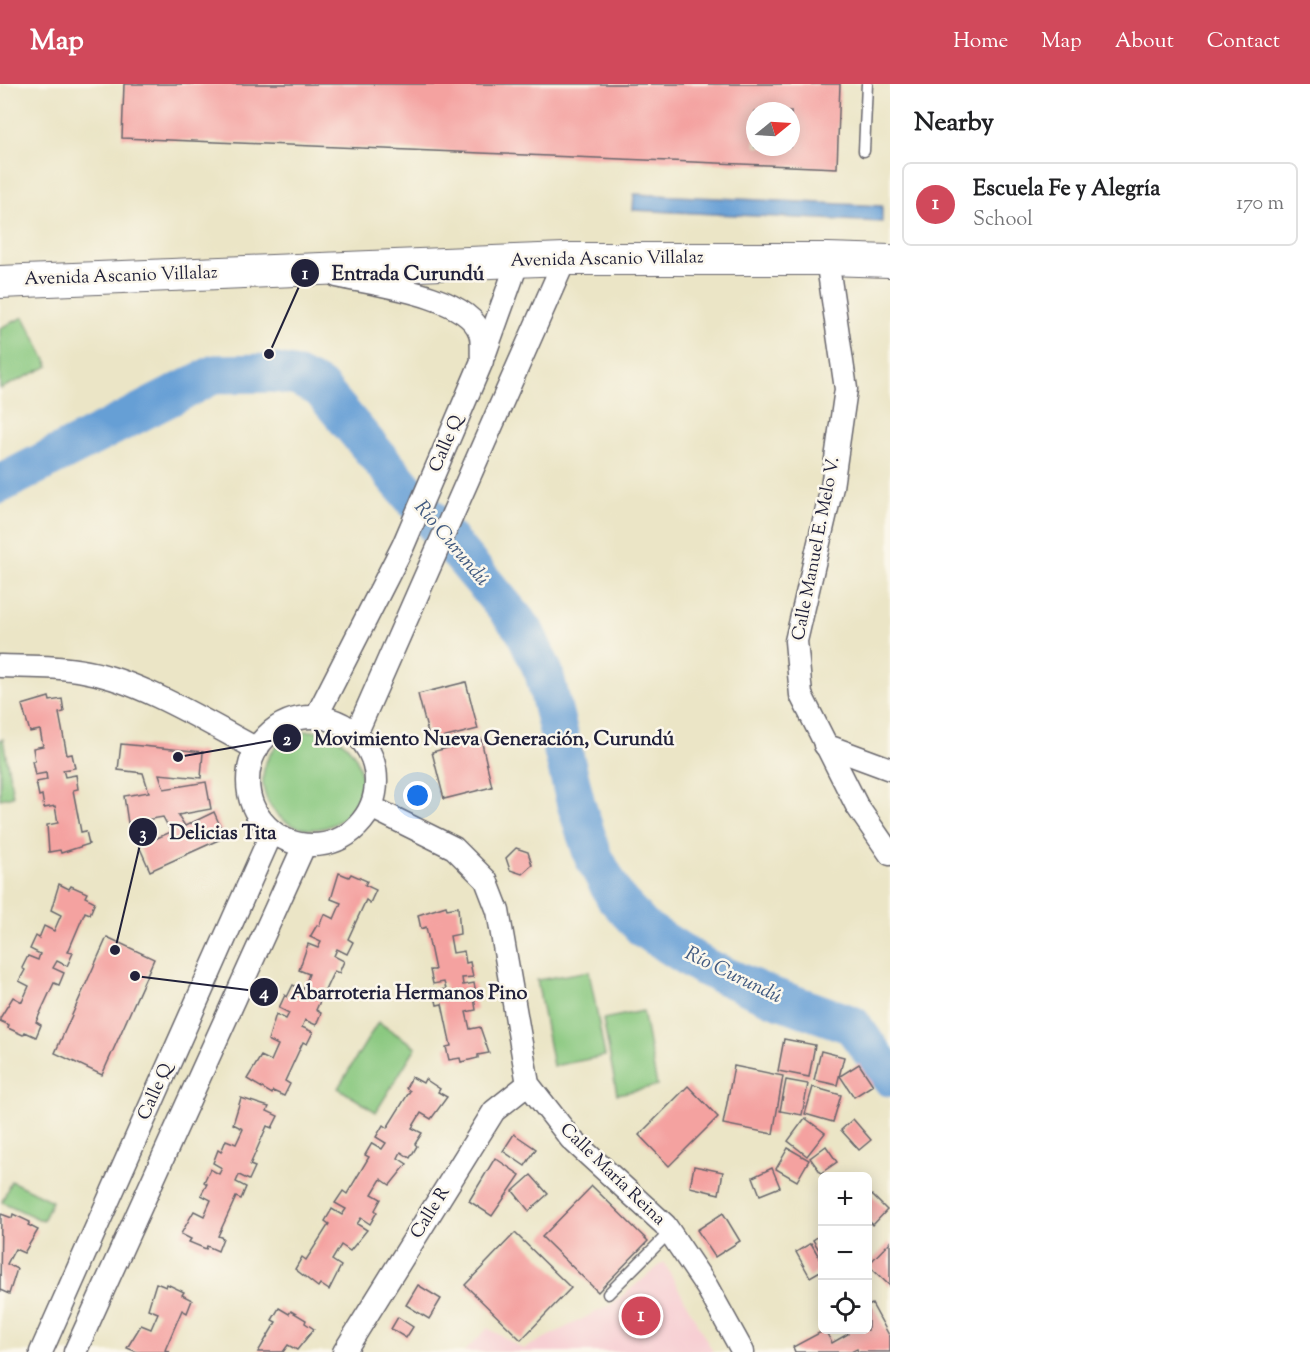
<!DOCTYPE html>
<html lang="en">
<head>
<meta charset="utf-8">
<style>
	body { margin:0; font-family:"Sorts Mill Goudy",serif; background:#f2f2f2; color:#202124 }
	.controls { position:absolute; right:18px; bottom:18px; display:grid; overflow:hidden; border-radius:9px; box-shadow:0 3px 15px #0003 }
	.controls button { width:54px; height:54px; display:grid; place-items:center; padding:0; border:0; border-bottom:2px solid #e0e0e0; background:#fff; color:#202124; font:30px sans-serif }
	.compass { position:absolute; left:746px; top:18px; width:54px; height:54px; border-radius:50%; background:#fff; box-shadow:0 3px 15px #0003; rotate:72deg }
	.you { position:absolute; left:418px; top:712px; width:21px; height:21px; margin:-15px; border:4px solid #fff; border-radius:50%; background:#1a73e8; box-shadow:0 0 0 9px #1a73e833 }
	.badge { display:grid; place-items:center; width:39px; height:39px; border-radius:50%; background:#d1495b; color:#fff; font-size:20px; font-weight:700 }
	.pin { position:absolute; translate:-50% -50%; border:3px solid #fff; box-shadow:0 2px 6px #0006 }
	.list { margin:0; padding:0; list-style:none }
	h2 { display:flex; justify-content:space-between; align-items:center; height:78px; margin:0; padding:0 24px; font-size:26px }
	h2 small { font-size:20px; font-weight:400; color:#757577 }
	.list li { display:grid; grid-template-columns:39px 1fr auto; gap:18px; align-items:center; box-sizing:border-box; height:84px; margin:0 12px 12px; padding:0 12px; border:2px solid #e0e0e0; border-radius:9px }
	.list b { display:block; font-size:22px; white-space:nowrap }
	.list p { margin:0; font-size:20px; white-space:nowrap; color:#757577 }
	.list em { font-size:20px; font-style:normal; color:#757577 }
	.icon { flex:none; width:33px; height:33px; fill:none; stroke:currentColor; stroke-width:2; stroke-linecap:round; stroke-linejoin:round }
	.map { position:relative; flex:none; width:890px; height:1268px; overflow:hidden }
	header { display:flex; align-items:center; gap:36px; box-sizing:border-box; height:84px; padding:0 30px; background:#d1495b; color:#fff }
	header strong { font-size:28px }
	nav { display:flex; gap:33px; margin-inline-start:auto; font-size:21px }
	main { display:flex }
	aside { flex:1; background:#fff }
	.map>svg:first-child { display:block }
</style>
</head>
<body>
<header>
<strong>Map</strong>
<nav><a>Home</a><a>Map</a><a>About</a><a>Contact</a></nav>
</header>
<main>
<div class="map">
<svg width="890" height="1268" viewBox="0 0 890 1268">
	<rect width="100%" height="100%" fill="#fbf7ec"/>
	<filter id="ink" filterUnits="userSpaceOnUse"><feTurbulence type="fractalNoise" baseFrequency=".0167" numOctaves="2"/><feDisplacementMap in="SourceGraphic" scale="12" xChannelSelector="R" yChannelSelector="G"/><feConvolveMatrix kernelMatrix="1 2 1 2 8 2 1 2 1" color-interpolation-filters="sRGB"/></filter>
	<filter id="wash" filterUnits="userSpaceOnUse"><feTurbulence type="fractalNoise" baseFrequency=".008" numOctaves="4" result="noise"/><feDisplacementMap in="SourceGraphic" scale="24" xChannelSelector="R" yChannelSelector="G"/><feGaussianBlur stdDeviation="1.35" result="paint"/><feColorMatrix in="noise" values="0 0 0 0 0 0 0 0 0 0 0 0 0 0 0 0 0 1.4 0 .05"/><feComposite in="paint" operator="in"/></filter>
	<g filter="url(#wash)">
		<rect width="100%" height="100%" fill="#ebe5c6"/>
		<!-- built -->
		<path fill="#f7cfd3" d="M664 1178 713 1268H464L488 1244 523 1265 612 1220Z"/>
		<!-- green -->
		<g fill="#89c87f" stroke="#56755d" stroke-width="1.5">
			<path d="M24 233 49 282 0 305V244Z"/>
			<circle cx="312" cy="696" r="49"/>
			<path d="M3 655 13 712 0 715V656Z"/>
			<path d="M589 887 605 972 553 982 537 896Z"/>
			<path d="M643 927 657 1002 617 1010 603 935Z"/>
			<path d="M378 938 416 963 376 1028 338 1004Z"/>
			<path d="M11 1097 52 1117 43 1137 2 1118Z"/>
		</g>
		<!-- water -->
		<path fill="#669fd5" stroke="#446088" stroke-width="1.5" d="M634 110 882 122V138L633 126Z"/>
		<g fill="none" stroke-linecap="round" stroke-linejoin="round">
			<!-- river -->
			<path stroke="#669fd5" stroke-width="39" d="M0 400 215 290 276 289 297 293 320 304 524 546 544 589 576 720 593 772 615 813 643 844 704 883 770 912 852 941 890 993"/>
		</g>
		<g id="blocks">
			<!-- building -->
			<g fill="#f4a2a0" fill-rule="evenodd">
				<path d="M124 0H840L837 84 122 54ZM755 27H791V63H755Z"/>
				<path d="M466 598 478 645 430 657 418 610Z"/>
				<path d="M49 613 50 617 62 615 64 628 59 629 67 671 72 670 75 684 63 686 64 689 65 693 76 691 78 705 73 706 81 748 86 747 89 760 61 769 60 766 49 768 47 741 58 739 55 722 44 724 42 711 39 712 36 698 47 696 46 689 35 691 32 677H35L33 664 43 662 40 646 30 648 22 621Z"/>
				<path d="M481 655 492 703 444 715 432 668Z"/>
				<path d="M121 660 203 668 201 694 159 690 164 705 206 698 211 725 178 731 185 742 214 728 225 753 150 787 139 762 171 748 163 733 128 739 124 712 149 708 143 689 118 686Z"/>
				<path d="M516 764 528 768 532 781 522 790 510 786 506 774Z"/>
				<path d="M339 789 349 793 351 790 367 797 365 801 376 806 370 819 366 816 348 855 353 858 347 870 337 865 334 872 344 877 339 889 334 887 316 926 321 929 316 941 305 936 302 943 313 948 307 960 303 958 285 997 290 1000 284 1012 273 1007 272 1010 247 995 261 972 271 977 278 961 268 956 276 930 286 935 289 929 279 924 285 911 287 913 293 901 303 906 309 890 299 886 308 860 318 864 321 858 310 853 317 841 319 842 324 830 334 835 341 819 331 815Z"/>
				<path d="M59 800 69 805 71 802 87 809 85 813 95 818 90 830 85 828 68 868 73 869 67 882 57 877 53 884 64 889 59 901 54 899 36 938 41 941 36 953 25 948 23 951 8 944 9 941 0 937V934L13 913 22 918 29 902 19 897 25 886 22 884 28 872 38 876 40 870 30 865 36 852 39 854 44 842 54 847 61 831 51 826Z"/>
				<path d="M446 822 447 825 458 823 460 850 450 852 453 869 464 867 466 879 470 878 473 893 462 894 463 901 474 899 477 913 474 914 476 926 466 928 470 945 480 943 489 969 478 971V974L461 978 460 974 449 976 446 963 451 962 442 920 437 921 434 907 446 905 444 898 433 900 430 886H435L426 843 421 845 418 831Z"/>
				<path d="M107 853 154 875 102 991 55 969Z"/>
				<path d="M784 955 815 961 809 993 778 987Z"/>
				<path d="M821 967 844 973 837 1001 814 996Z"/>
				<path d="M859 980 873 1001 854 1013 840 992Z"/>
				<path d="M734 982 783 992 773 1050 723 1040Z"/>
				<path d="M412 993 423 999 425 995 440 1005 438 1008 447 1013 431 1035 421 1029 412 1044 422 1049 415 1060 417 1062 410 1074 401 1068 398 1074 407 1080 390 1101 381 1095 372 1110 381 1115 375 1126 377 1128 370 1140 361 1134 357 1140 367 1146 350 1167 341 1161 332 1176 341 1182 329 1206 320 1200 318 1203 295 1185 302 1173 306 1176 329 1140 325 1137 332 1125 342 1131 346 1125 335 1119 343 1107 347 1110 369 1073 365 1071 372 1059 382 1065 386 1059 376 1053 383 1041 387 1044 410 1007 406 1004Z"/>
				<path d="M786 996 808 1000 802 1031 780 1027Z"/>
				<path d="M688 1002 718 1033 669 1082 639 1051Z"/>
				<path d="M813 1003 841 1011 833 1038 805 1030Z"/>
				<path d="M241 1014 269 1023 267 1027 278 1032 272 1044 267 1042 250 1081 255 1083 249 1096 239 1091 236 1098 246 1103 241 1115 236 1113 218 1152 223 1154 218 1167 207 1162 206 1165 189 1158 191 1155 181 1150 194 1127 204 1132 211 1116 201 1111 207 1100 204 1098 210 1085 219 1090 222 1084 213 1079 218 1066 221 1068 226 1056 236 1060 243 1045 233 1040Z"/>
				<path d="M805 1034 825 1049 807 1072 788 1057Z"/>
				<path d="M853 1035 871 1056 859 1066 841 1046Z"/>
				<path d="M514 1050 536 1065 525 1082 503 1067Z"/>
				<path d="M826 1062 837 1078 821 1089 810 1074Z"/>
				<path d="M788 1064 809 1076 797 1097 776 1085Z"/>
				<path d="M495 1074 520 1091 492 1132 469 1117Z"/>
				<path d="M694 1082 723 1088 719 1110 690 1103Z"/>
				<path d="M772 1084 780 1103 760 1111 753 1093Z"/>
				<path d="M531 1091 548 1110 529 1127 513 1107Z"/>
				<path d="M592 1102 648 1157 598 1208 542 1153Z"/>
				<path d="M872 1111 887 1126 873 1141 868 1136V1116Z"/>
				<path d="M723 1129 740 1157 715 1173 697 1146Z"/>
				<path d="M1 1130 12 1134 13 1130 30 1138 28 1141 38 1146 24 1169 15 1165 7 1180 17 1185 9 1210 0 1206Z"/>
				<path d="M515 1149 571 1204 521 1256 465 1201Z"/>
				<path d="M822 1150V1171L813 1156Z"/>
				<path d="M890 1158V1202L868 1181Z"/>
				<path d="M811 1159 822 1178V1186L810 1193 796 1168Z"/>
				<path d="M156 1199 166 1203 167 1200 184 1208 182 1211 192 1216 187 1229 182 1226 165 1266 170 1268H137L127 1264 141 1241 151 1245 158 1229 148 1225Z"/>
				<path d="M418 1201 441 1215 429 1235 406 1221Z"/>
				<path d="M872 1220 890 1253V1268H858L857 1265 851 1268H795L793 1263 825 1246 832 1259 848 1250 846 1246H868V1222Z"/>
				<path d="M279 1224 289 1230 291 1227 306 1236 305 1239 314 1245 297 1266 288 1261 283 1268H258L276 1238 272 1236Z"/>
				<path d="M398 1233 413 1243 406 1254 391 1245Z"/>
			</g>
		</g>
	</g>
	<g filter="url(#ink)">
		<use href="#blocks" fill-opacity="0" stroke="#68666c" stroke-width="1.5"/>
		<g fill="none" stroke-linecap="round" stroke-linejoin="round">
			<defs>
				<g id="lane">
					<path d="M864 67 867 0"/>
					<path d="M608 1210 670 1148"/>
				</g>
				<g id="street">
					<path d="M827 175 846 305 832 403 796 557 801 611 857 722 890 770"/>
					<path d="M485 269 518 177"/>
					<path d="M0 582C30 583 59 582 88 588 142 598 208 639 257 665"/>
					<path d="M316 633 403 462 482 277C481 269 483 257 480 249 468 211 371 200 337 192"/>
					<circle cx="312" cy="697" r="64"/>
					<path d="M356 650 565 175"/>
					<path d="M825 661 890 685"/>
					<path d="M371 723 454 764 486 796 498 827 528 1000 571 1055 665 1141 707 1203 743 1268"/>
					<path d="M41 1268 272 748"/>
					<path d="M75 1268 304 762"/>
					<path d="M344 1268 494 1027 528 1000"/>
				</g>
				<path id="secondary" d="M0 198 565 175H827L890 177"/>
			</defs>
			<!-- lane casing -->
			<use href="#lane" stroke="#68666c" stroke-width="13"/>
			<!-- street casing -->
			<use href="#street" stroke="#68666c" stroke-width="25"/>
			<!-- secondary casing -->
			<use href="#secondary" stroke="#68666c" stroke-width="34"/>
			<!-- lane -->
			<use href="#lane" stroke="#fff" stroke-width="10"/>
			<!-- street -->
			<use href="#street" stroke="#fff" stroke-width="22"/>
			<!-- secondary -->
			<use href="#secondary" stroke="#fff" stroke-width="32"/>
		</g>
	</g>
	<g text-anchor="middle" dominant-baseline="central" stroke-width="5" stroke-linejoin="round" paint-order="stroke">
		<!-- street labels -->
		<g font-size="18" fill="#22223b" stroke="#fbf7ec">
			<text transform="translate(607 176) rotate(-1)">Avenida Ascanio Villalaz</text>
			<text transform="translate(121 193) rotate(-2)">Avenida Ascanio Villalaz</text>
			<text transform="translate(447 360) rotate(-67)">Calle Q</text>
			<text transform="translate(817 465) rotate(-79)">Calle Manuel E. Melo V.</text>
			<text transform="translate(156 1008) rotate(-66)">Calle Q</text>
			<text transform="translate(612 1091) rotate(44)">Calle María Reina</text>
			<text transform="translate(431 1129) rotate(-58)">Calle R</text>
		</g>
		<!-- water labels -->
		<g font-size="20" font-style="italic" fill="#415a80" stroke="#fbf7ec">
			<text transform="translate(451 460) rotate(50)">Río Curundú</text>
			<text transform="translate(733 892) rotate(26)">Río Curundú</text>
		</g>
	</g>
	<!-- callouts -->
	<path fill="none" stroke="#22223b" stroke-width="2" d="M269 270L305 189M178 673L287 654M115 866L143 748M135 892L264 908"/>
	<g fill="#22223b" stroke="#fbf7ec" stroke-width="2">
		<circle cx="269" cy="270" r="6"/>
		<circle cx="178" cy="673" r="6"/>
		<circle cx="115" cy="866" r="6"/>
		<circle cx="135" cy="892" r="6"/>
		<circle cx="305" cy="189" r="15"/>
		<circle cx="287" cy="654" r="15"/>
		<circle cx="143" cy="748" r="15"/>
		<circle cx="264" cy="908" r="15"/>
	</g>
	<g font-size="18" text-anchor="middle" font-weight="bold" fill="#fff">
		<text x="305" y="195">1</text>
		<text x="287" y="661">2</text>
		<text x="143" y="755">3</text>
		<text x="264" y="914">4</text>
	</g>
	<g font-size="20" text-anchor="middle" font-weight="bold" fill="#22223b" stroke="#fbf7ec" stroke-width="5" stroke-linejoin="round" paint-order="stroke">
		<text x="408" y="196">Entrada Curundú</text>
		<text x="494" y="661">Movimiento Nueva Generación, Curundú</text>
		<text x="223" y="755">Delicias Tita</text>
		<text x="409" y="915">Abarroteria Hermanos Pino</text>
	</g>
</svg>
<div class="controls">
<button>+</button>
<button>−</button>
<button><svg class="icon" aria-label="locate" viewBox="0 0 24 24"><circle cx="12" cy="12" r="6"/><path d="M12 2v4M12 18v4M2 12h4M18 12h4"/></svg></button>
</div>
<svg class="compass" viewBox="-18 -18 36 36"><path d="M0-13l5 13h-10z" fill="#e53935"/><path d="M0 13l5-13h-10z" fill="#757577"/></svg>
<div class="you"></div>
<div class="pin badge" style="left:641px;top:1232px">1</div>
</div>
<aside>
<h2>Nearby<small></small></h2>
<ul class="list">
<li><span class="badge">1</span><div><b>Escuela Fe y Alegría</b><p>School</p></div><em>170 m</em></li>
</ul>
</aside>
</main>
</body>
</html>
